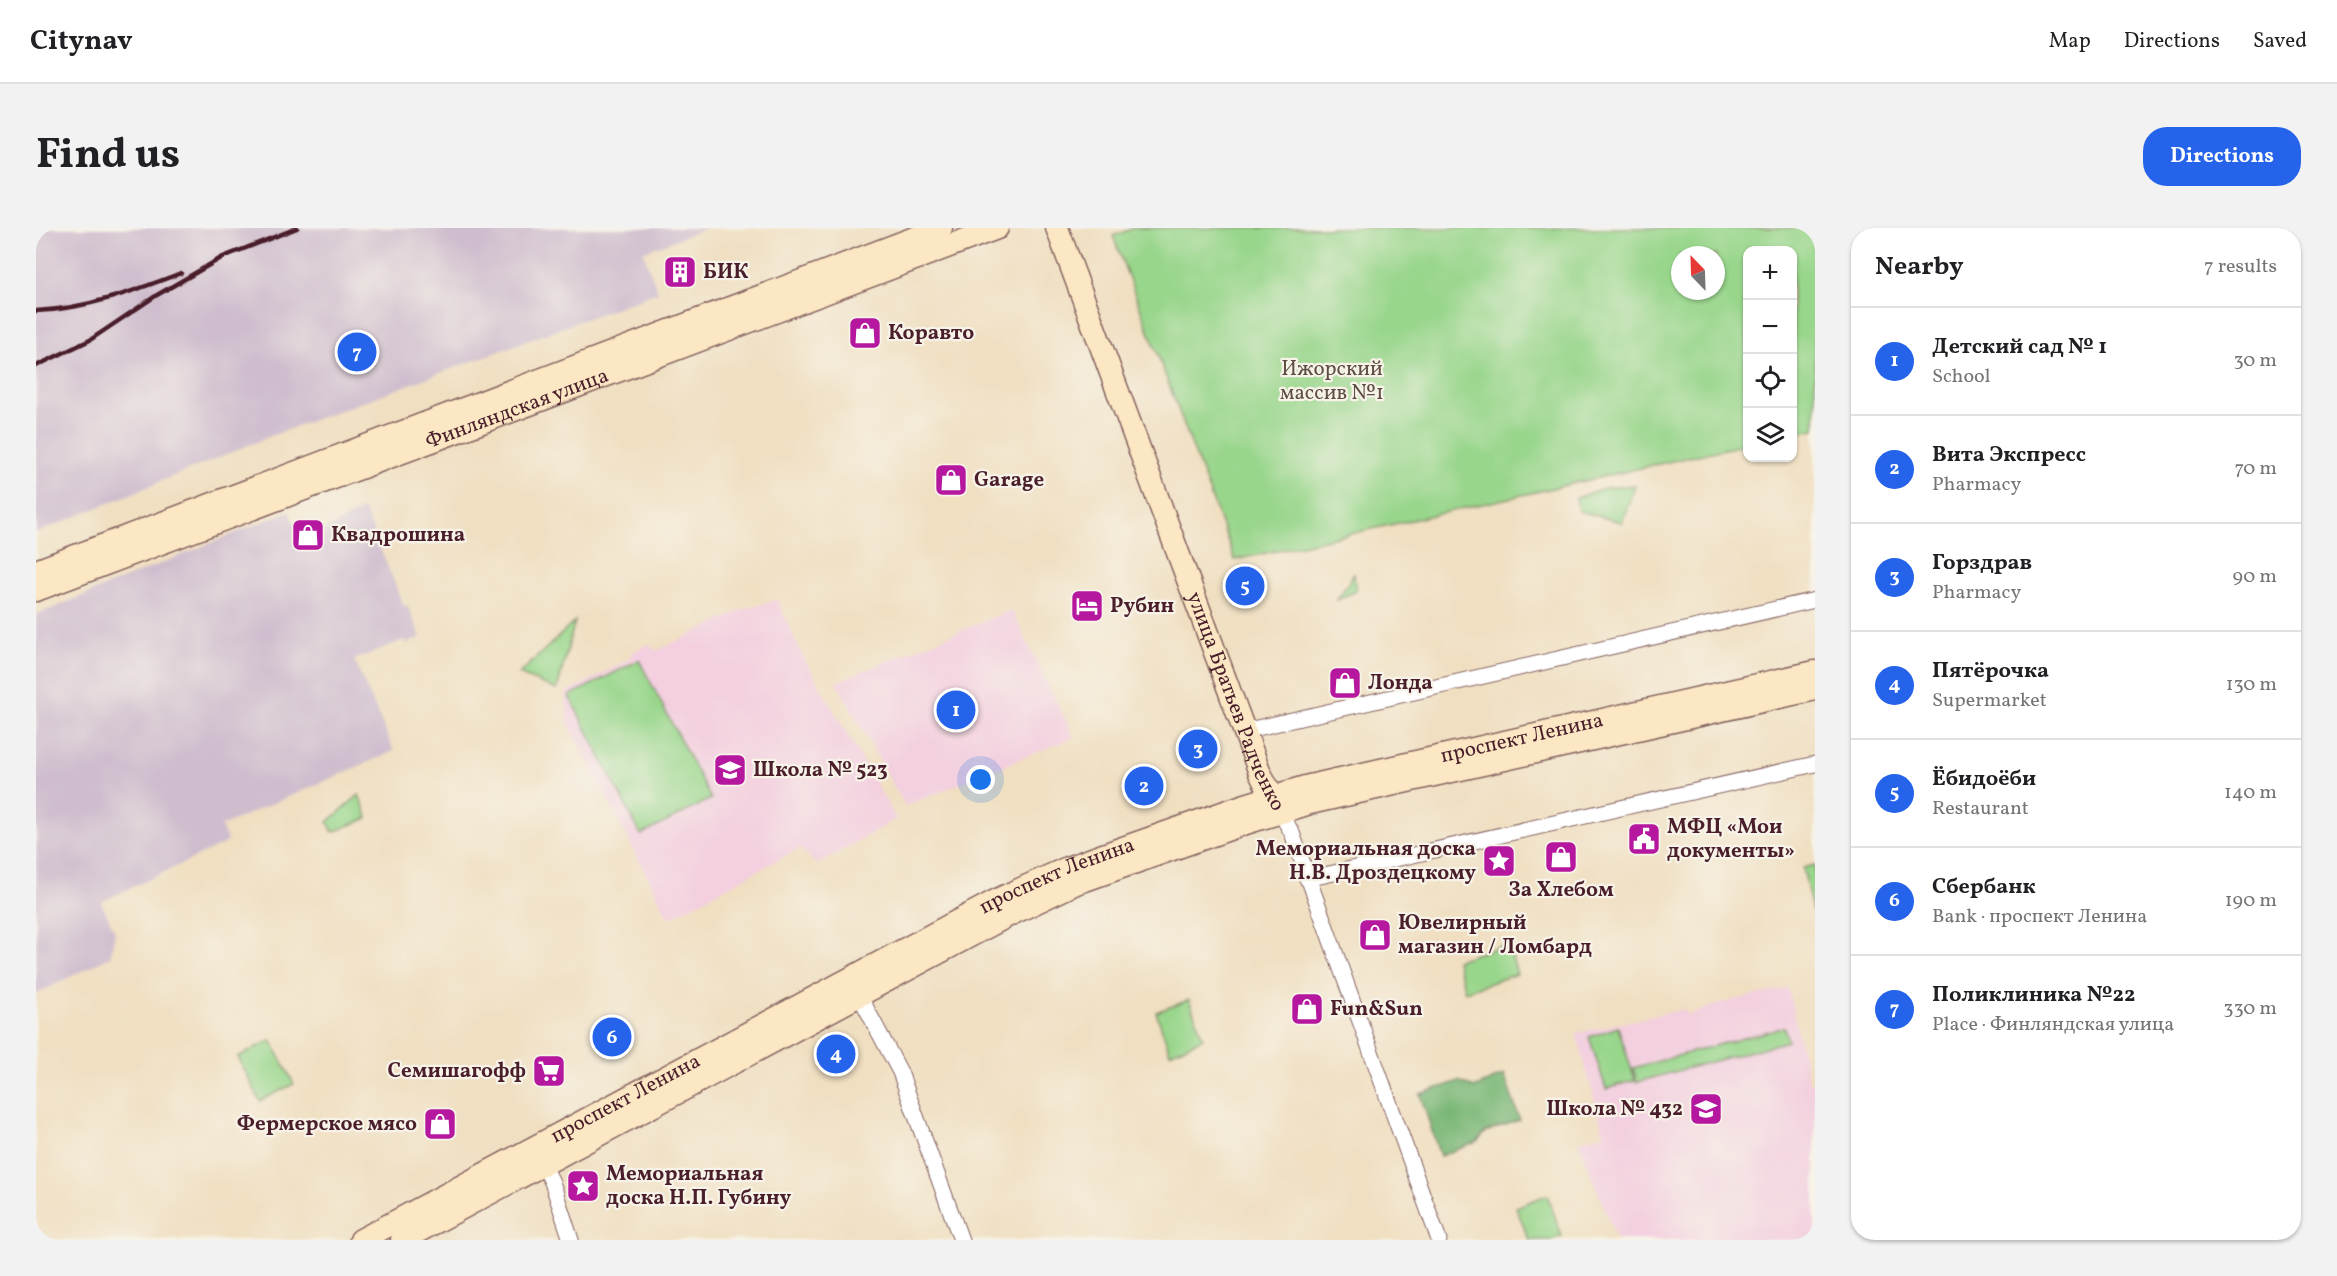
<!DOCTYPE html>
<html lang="en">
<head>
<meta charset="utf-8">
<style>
	body { margin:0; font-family:Vollkorn,serif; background:#f2f2f2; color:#202124 }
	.controls { position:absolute; right:18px; top:18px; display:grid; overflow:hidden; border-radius:12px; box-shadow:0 2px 4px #0004 }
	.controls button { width:54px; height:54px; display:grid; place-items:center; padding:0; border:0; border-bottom:2px solid #e0e0e0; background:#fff; color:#202124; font:30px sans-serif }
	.compass { position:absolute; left:1635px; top:18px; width:54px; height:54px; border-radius:50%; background:#fff; box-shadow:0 2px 4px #0004; rotate:337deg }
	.you { position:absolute; left:945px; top:552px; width:21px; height:21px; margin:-15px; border:4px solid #fff; border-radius:50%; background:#1a73e8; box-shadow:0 0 0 9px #1a73e833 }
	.badge { display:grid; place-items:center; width:39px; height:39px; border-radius:50%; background:#2563eb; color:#fff; font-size:20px; font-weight:700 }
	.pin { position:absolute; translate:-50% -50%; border:3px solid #fff; box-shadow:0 2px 6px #0006 }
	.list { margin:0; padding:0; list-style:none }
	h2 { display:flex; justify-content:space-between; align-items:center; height:78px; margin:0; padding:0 24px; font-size:26px }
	h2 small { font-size:20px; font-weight:400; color:#757577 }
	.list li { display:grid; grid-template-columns:39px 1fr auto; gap:18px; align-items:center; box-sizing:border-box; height:108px; padding:0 24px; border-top:2px solid #e0e0e0 }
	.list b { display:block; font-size:22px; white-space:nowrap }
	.list p { margin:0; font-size:20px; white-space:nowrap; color:#757577 }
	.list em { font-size:20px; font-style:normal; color:#757577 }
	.icon { flex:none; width:33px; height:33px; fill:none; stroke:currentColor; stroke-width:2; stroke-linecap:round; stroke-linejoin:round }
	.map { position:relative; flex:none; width:1779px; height:1012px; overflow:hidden; border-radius:24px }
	header { display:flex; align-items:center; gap:36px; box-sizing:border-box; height:84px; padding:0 30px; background:#fff; border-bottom:2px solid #e0e0e0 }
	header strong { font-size:28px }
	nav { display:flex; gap:33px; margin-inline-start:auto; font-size:21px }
	.intro { display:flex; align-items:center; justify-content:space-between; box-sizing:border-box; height:144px; padding:0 36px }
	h1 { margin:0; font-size:42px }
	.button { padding:15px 27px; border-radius:24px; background:#2563eb; color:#fff; font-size:21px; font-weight:700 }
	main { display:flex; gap:36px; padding:0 36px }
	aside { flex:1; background:#fff; border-radius:24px; box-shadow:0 2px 4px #0004 }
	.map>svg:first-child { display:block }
</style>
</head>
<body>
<header>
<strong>Citynav</strong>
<nav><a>Map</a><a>Directions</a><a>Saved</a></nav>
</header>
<div class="intro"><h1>Find us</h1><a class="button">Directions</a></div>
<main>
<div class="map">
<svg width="1779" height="1012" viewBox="0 0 1779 1012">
	<rect width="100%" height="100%" fill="#f7f3e8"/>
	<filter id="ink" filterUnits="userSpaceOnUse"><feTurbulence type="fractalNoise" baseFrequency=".0167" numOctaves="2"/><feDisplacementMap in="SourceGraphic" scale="12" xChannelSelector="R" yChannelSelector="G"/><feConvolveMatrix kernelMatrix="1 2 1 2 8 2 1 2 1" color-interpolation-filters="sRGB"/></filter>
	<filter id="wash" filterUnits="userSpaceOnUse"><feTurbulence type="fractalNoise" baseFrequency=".008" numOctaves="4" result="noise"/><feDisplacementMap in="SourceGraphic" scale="24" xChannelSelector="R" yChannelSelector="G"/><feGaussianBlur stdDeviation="1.35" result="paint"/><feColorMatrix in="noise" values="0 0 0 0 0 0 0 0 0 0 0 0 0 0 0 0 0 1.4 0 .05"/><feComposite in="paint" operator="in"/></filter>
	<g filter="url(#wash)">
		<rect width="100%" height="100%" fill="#f0dfc1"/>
		<!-- built -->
		<g fill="#f3cfdf">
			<path d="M741 372 765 425 860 591 781 637 764 620 633 690 531 493 530 465 593 431 596 424 613 416 620 423 711 380Z"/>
			<path d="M975 382 1038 509 869 578 800 454Z"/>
			<path d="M1752 760 1773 854 1779 856V1012H1581L1542 913 1568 906 1540 805 1649 781 1651 788 1685 775Z"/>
		</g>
		<!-- industrial -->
		<g fill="#cfbdce">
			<path d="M0 0H671L607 24 622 64 240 206 0 305Z"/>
			<path d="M328 281 368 378 371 377 385 409 370 416 368 412 318 432 358 523 185 598 192 614 65 674 79 704 74 729 0 766V387L253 283 266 314Z"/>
		</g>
		<!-- green -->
		<g fill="#98d68b" stroke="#717a5b" stroke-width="1.5" fill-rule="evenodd">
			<path d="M1098 0H1779V201L1757 206 1756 22H1712L1711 216 1199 332 1077 8ZM1644 27H1680V63H1644Z"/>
			<path d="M1599 257 1586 294 1542 283 1540 270 1568 260Z"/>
			<path d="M1318 346 1320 363 1301 372Z"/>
			<path d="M539 393 521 462 483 446Z"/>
			<path d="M603 432 675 571 605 607 533 468Z"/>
			<path d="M323 567 332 590 297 604 292 594Z"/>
			<path d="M1779 637V682L1776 683 1767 640Z"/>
			<path d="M1472 716 1481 746 1429 763 1420 732Z"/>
			<path d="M1153 772 1167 810 1134 825 1120 784Z"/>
			<path d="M1582 799 1599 852 1570 861 1553 809Z"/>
			<path d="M1748 799 1752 813 1601 854 1597 840Z"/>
			<path d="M235 812 258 856 224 873 202 829Z"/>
			<path d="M1511 967 1526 1008 1515 1012H1493L1480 979Z"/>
		</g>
		<!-- forest -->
		<path fill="#7ab777" stroke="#626b51" stroke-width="1.5" d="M1468 847 1484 892 1450 904 1441 914 1404 928 1384 866 1423 853 1438 860Z"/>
	</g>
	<g filter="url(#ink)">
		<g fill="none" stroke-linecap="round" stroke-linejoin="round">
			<defs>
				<g id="street">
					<path d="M1208 503 1779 372"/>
					<path d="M1244 584 1256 605 1403 1012"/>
					<path d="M1271 651 1779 536"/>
					<path d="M820 761 864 844 925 1012"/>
					<path d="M504 930 516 954 535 1012"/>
				</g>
				<g id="secondary">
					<path id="s1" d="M1021 0 1224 545 1243 581"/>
					<path d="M0 343 905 0"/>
					<path id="s2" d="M0 362 961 0"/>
					<path id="s3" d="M325 1012 963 671 1031 640 1067 627 1206 578 1269 559 1779 444"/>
					<path d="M366 1012 973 687 1038 656 1213 594 1274 575 1779 461"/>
				</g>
			</defs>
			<!-- street casing -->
			<use href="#street" stroke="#846260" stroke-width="17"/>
			<!-- secondary casing -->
			<use href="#secondary" stroke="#846260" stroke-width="25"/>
			<!-- street -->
			<use href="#street" stroke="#fff" stroke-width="15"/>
			<!-- secondary -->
			<use href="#secondary" stroke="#fbe7c3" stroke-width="22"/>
			<!-- rail -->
			<g stroke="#4a1f2b" stroke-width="4.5">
				<path d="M0 83C51 81 98 63 145 45"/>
				<path d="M0 138 54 112 121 67 187 29 261 0"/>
			</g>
		</g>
	</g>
	<!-- icons -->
	<defs>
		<symbol id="building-square" viewBox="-11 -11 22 22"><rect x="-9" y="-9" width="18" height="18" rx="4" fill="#b5179e" stroke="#f7f3e8"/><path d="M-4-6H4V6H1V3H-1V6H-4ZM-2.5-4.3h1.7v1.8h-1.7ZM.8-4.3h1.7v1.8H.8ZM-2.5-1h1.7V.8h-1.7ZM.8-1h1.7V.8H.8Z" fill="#fff"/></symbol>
		<symbol id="shop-square" viewBox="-11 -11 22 22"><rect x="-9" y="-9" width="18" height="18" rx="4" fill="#b5179e" stroke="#f7f3e8"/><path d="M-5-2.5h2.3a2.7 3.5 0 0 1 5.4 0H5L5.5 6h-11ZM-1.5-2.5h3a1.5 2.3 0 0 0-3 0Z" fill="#fff"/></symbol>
		<symbol id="hotel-square" viewBox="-11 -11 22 22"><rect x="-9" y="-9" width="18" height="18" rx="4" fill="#b5179e" stroke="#f7f3e8"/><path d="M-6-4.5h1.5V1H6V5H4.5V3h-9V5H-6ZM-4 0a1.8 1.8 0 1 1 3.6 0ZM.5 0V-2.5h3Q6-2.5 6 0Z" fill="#fff"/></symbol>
		<symbol id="school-square" viewBox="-11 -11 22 22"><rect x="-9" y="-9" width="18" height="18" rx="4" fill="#b5179e" stroke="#f7f3e8"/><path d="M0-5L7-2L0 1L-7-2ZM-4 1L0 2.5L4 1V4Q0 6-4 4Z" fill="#fff"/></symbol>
		<symbol id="civic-square" viewBox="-11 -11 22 22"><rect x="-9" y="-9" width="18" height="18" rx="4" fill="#b5179e" stroke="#f7f3e8"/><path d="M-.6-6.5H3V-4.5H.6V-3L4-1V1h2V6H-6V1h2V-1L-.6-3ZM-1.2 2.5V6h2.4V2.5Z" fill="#fff"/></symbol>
		<symbol id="sight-square" viewBox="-11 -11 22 22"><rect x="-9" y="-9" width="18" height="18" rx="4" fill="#b5179e" stroke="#f7f3e8"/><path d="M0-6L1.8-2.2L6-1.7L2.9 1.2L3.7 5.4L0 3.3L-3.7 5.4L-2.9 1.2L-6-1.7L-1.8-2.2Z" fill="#fff"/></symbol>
		<symbol id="supermarket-square" viewBox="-11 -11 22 22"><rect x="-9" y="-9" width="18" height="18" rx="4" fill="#b5179e" stroke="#f7f3e8"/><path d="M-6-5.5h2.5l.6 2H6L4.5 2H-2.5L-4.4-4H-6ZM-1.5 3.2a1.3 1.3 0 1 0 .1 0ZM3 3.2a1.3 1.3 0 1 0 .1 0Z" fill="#fff"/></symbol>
	</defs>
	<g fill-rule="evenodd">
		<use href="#building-square" x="625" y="25" width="38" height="38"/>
		<use href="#shop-square" x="810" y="86" width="38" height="38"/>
		<use href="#shop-square" x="896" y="233" width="38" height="38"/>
		<use href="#shop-square" x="253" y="288" width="38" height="38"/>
		<use href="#hotel-square" x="1032" y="359" width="38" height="38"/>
		<use href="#shop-square" x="1290" y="436" width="38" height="38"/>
		<use href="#school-square" x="675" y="523" width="38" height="38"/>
		<use href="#civic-square" x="1589" y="592" width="38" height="38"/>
		<use href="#shop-square" x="1506" y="610" width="38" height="38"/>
		<use href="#sight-square" x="1444" y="614" width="38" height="38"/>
		<use href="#shop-square" x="1320" y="688" width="38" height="38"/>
		<use href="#shop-square" x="1252" y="762" width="38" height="38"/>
		<use href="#supermarket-square" x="494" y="824" width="38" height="38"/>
		<use href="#school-square" x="1651" y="862" width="38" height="38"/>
		<use href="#shop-square" x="385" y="877" width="38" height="38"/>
		<use href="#sight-square" x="528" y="939" width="38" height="38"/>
	</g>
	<g text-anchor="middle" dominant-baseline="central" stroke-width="4.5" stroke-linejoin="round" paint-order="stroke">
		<!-- poi labels -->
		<g font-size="21" font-weight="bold" fill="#4a1f2b" stroke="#f7f3e8" text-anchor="start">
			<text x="667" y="44">БИК</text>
			<text x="852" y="105">Коравто</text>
			<text x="938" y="252">Garage</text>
			<text x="295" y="307">Квадрошина</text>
			<text x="1074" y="378">Рубин</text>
			<text x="1332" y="455">Лонда</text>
			<text x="717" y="542">Школа № 523</text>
			<text x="1631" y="599">МФЦ «Мои<tspan x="1631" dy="24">документы»</tspan></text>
			<text x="1440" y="621" text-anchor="end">Мемориальная доска<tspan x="1440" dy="24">Н.В. Дроздецкому</tspan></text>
			<text x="1525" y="662" text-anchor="middle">За Хлебом</text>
			<text x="1362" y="695">Ювелирный<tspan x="1362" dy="24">магазин / Ломбард</tspan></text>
			<text x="1294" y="781">Fun&amp;Sun</text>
			<text x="490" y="843" text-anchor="end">Семишагофф</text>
			<text x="1647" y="881" text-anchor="end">Школа № 432</text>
			<text x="381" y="896" text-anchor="end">Фермерское мясо</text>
			<text x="570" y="946">Мемориальная<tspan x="570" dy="24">доска Н.П. Губину</tspan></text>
		</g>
		<!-- park labels -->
		<g font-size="21" fill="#5e4d43" stroke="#f7f3e8">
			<text x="1296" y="141">Ижорский<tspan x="1296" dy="24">массив №1</tspan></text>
		</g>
		<!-- street labels -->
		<g font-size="21" fill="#4a1f2b" stroke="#f7f3e8">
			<text stroke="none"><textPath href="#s2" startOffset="514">Финляндская улица</textPath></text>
			<text stroke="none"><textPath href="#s1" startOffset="506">улица Братьев Радченко</textPath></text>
			<text stroke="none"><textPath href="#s3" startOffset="1272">проспект Ленина</textPath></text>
			<text stroke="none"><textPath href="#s3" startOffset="786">проспект Ленина</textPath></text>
			<text stroke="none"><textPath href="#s3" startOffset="300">проспект Ленина</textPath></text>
		</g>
	</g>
</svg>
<div class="controls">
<button>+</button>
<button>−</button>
<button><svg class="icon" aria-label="locate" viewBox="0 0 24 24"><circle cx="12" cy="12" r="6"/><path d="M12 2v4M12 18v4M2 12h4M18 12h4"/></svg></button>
<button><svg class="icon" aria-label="layers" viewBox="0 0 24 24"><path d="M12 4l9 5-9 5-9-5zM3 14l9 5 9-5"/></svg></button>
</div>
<svg class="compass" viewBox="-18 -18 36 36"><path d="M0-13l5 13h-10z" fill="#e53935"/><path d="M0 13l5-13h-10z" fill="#757577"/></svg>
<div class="you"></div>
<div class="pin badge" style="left:920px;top:482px">1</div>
<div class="pin badge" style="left:1108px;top:558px">2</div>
<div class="pin badge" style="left:1162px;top:521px">3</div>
<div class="pin badge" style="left:800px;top:826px">4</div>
<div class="pin badge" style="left:1209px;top:358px">5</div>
<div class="pin badge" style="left:576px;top:809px">6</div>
<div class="pin badge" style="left:321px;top:124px">7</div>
</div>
<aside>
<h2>Nearby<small>7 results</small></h2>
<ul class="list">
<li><span class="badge">1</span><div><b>Детский сад № 1</b><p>School</p></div><em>30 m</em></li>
<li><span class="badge">2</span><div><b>Вита Экспресс</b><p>Pharmacy</p></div><em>70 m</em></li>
<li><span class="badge">3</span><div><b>Горздрав</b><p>Pharmacy</p></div><em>90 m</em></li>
<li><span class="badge">4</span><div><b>Пятёрочка</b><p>Supermarket</p></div><em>130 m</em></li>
<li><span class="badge">5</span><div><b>Ёбидоёби</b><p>Restaurant</p></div><em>140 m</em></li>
<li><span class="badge">6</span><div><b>Сбербанк</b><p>Bank · проспект Ленина</p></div><em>190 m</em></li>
<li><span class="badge">7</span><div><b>Поликлиника №22</b><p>Place · Финляндская улица</p></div><em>330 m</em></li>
</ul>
</aside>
</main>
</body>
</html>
